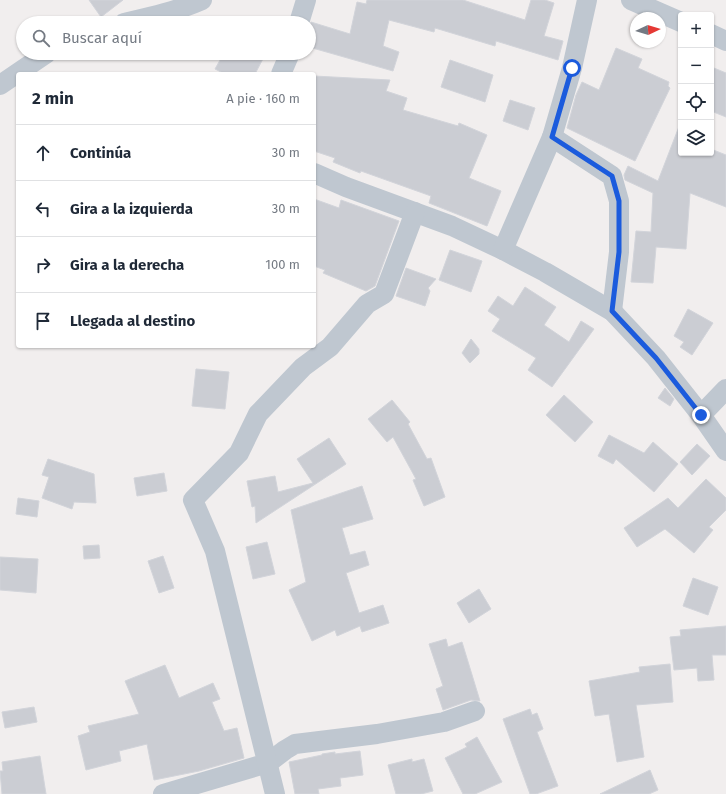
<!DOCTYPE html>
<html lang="es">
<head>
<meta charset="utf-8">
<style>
	body { margin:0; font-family:"Fira Sans",sans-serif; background:#f6f6f7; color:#1f2937 }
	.controls { position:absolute; right:12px; top:12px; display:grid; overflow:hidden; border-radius:4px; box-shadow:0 1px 3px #0004 }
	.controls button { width:36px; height:36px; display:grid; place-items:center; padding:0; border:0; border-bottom:1px solid #e0e1e3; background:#fff; color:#1f2937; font:20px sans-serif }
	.compass { position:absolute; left:630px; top:12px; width:36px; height:36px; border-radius:50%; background:#fff; box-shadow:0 1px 3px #0004; rotate:86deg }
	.stop { position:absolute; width:12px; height:12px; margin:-9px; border:3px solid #1b5bdd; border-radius:50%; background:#fff }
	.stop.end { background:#1b5bdd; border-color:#fff; box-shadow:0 1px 4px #0008 }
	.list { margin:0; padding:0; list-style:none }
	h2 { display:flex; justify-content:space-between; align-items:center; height:52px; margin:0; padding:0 16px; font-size:17px }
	h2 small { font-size:13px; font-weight:400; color:#747a83 }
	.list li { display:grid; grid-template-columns:26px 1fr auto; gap:12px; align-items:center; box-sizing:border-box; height:56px; padding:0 16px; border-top:1px solid #e0e1e3 }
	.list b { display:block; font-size:15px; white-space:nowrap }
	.list em { font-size:13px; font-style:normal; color:#747a83 }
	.icon { flex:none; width:22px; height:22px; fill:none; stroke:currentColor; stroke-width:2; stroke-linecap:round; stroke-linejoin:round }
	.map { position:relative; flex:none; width:726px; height:794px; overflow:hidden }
	.search { position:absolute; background:#fff; box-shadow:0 1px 3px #0004; left:16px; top:16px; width:300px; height:44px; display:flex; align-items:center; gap:10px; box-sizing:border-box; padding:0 14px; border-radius:22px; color:#747a83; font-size:15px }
	.panel { position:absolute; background:#fff; box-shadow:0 1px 3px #0004; left:16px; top:72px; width:300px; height:276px; border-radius:4px }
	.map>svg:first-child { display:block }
</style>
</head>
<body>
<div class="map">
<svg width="726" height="794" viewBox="0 0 726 794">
	<rect width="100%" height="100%" fill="#f1eeee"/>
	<!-- building -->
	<g fill="#cbcdd3" stroke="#d2d4da">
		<path d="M89 0H123L101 17Z"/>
		<path d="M367 0H463L525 20 531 0H545L554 3 544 36 563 41 558 60 496 41 495 46 435 28 434 32 389 20 383 46 399 52 393 71 309 47V28L311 22 350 34 357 2 366 4Z"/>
		<path d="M616 48 642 59 638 68 669 82 668 86 670 88 635 161 567 128 576 95 582 82 599 90Z"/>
		<path d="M224 53H266L255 74H225L215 69Z"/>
		<path d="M450 60 493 75 485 102 441 87Z"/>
		<path d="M714 68 726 73V117L711 111V76Z"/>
		<path d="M314 76 390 80 386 91 407 98 403 110 458 126 459 123 487 135 469 178 501 191 487 226 429 203 431 196 361 171 360 173 333 162 335 158 314 151Z"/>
		<path d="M510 100 535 108 528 130 503 121Z"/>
		<path d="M680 124H681V153H711V149L726 155V207L690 193 686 249 656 247 653 283 631 282 636 231 651 232 653 193 625 180 624 175 628 166 658 181Z"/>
		<path d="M314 199 339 208 341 200 399 221 375 286 366 291 323 273 325 270 314 266Z"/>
		<path d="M450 250 482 261 471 292 439 280Z"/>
		<path d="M406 268 436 279 428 288 430 291 425 306 396 296Z"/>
		<path d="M525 287 556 307 544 325 569 342 581 321 594 329 552 387 528 370 536 358 492 331 500 319 488 311 498 296 513 306Z"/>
		<path d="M688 309 713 323 692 355 680 347 684 342 674 336Z"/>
		<path d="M471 339 479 349V354L470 363 462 353Z"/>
		<path d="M196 369 229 372 225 409 192 406Z"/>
		<path d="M665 388 674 399 670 406 658 398Z"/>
		<path d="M564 395 593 422 575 442 546 415Z"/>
		<path d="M392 400 410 422 408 424 427 459 431 458 445 497 424 506 413 480 416 479 393 437 387 442 368 419Z"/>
		<path d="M609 435 644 453 653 442 678 464 654 492 616 459 613 464 598 456Z"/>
		<path d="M329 438 346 464 314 485 313 484 314 485 256 523 255 506 252 507 247 481 275 476 278 492 313 483 297 459Z"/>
		<path d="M697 444 710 456 692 475 680 462Z"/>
		<path d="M48 459 94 474 96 503 74 502 72 509 42 498 49 477 42 475Z"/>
		<path d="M164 473 167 491 137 496 134 478Z"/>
		<path d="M706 479 726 498V510L709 527 713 530 694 553 665 529 637 547 624 528 668 498 678 508Z"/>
		<path d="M362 486 373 519 342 528 350 555 365 551 369 565 346 573 359 613 383 605 389 623 362 632 360 626 337 636 335 630 312 641 289 590 306 582 291 510Z"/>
		<path d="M18 498 39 501 37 517 16 514Z"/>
		<path d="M267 542 275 574 253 579 246 547Z"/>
		<path d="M99 545 100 558 84 559 83 546Z"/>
		<path d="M163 556 174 588 159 593 148 561Z"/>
		<path d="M0 557 38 559 36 593 0 590Z"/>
		<path d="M693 578 718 587 708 615 683 606Z"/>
		<path d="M479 589 491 609 469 623 457 603Z"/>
		<path d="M726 626V655H712L714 680 698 681 697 668 674 670 670 637 681 636 680 630Z"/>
		<path d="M446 639 448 647 462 642 480 701 471 700 443 710 436 689 443 686 429 644Z"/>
		<path d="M670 664 673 702 636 705 644 757 617 762 609 714 595 716 589 681 640 672 639 667Z"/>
		<path d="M165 665 179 698 213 683 220 699 212 702 224 731 237 728 244 758 199 771 154 780 147 744 119 751 121 761 86 770 78 736 90 732 88 726 139 714 125 681Z"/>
		<path d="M34 707 37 722 5 728 2 712Z"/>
		<path d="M530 709 532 715 537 713 543 729 537 732 558 786 536 794H530L503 719Z"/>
		<path d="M477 737 502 782 475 794H463L445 758 467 747 465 744Z"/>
		<path d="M360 751 363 775 340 778 341 786 318 789 319 794H295L289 762 322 755V754L335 752V754Z"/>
		<path d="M40 756 46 794H2L0 771H3L2 762Z"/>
		<path d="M412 759V762L424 759 433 791 421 794H396L388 765Z"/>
		<path d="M650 770 658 790 649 794H600Z"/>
	</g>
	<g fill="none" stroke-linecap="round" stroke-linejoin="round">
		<!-- minor -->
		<g stroke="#bfc7d0" stroke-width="20">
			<path d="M631 0 681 22"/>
			<path d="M124 23C150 17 177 11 202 0"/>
			<path d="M299 23 306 0"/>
			<path d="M711 34 726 41"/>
			<path d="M281 74 290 53"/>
			<path d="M0 85 47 53"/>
			<path d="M552 137 612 176 619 201V252L612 311"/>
			<path d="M314 173 346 187 452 226 503 250 545 272 612 311 656 358 701 415 726 451"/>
			<path d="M503 250 552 137 572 68 587 0"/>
			<path d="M701 415 726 389"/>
			<path d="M163 794 268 763 285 750 295 744 377 734 444 722 475 711"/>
			<path d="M275 794 215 551 193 500 239 453 258 414 303 367 330 347 367 304 384 294 415 212"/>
		</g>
	</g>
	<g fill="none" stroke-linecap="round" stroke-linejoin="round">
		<!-- route -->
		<path stroke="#1b5bdd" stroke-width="5" d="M572 68 552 137 612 176 619 201V252L612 311 656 358 701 415"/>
	</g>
</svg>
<div class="controls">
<button>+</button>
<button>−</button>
<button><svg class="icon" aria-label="locate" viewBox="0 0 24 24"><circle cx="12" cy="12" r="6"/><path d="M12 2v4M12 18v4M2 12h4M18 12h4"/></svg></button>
<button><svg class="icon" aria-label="layers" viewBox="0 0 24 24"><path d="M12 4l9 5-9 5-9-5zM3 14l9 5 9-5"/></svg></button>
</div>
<svg class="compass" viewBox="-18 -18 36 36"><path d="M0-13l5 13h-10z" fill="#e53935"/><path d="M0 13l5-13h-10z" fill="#747a83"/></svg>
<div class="stop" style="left:572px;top:68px"></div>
<div class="stop end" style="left:701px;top:415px"></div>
<div class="search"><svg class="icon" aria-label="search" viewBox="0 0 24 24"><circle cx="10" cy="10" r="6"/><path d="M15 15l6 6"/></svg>Buscar aquí</div>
<section class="panel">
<h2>2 min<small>A pie · 160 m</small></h2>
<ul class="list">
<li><svg class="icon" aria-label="ahead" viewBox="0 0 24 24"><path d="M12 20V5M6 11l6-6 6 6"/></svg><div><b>Continúa</b></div><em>30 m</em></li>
<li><svg class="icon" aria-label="left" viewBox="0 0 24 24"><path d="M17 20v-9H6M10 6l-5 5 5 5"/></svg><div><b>Gira a la izquierda</b></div><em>30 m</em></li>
<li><svg class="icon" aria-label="right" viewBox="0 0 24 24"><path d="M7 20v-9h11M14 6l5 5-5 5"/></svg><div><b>Gira a la derecha</b></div><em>100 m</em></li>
<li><svg class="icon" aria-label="arrive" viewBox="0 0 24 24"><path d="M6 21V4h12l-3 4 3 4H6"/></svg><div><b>Llegada al destino</b></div></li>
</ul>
</section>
</div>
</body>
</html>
